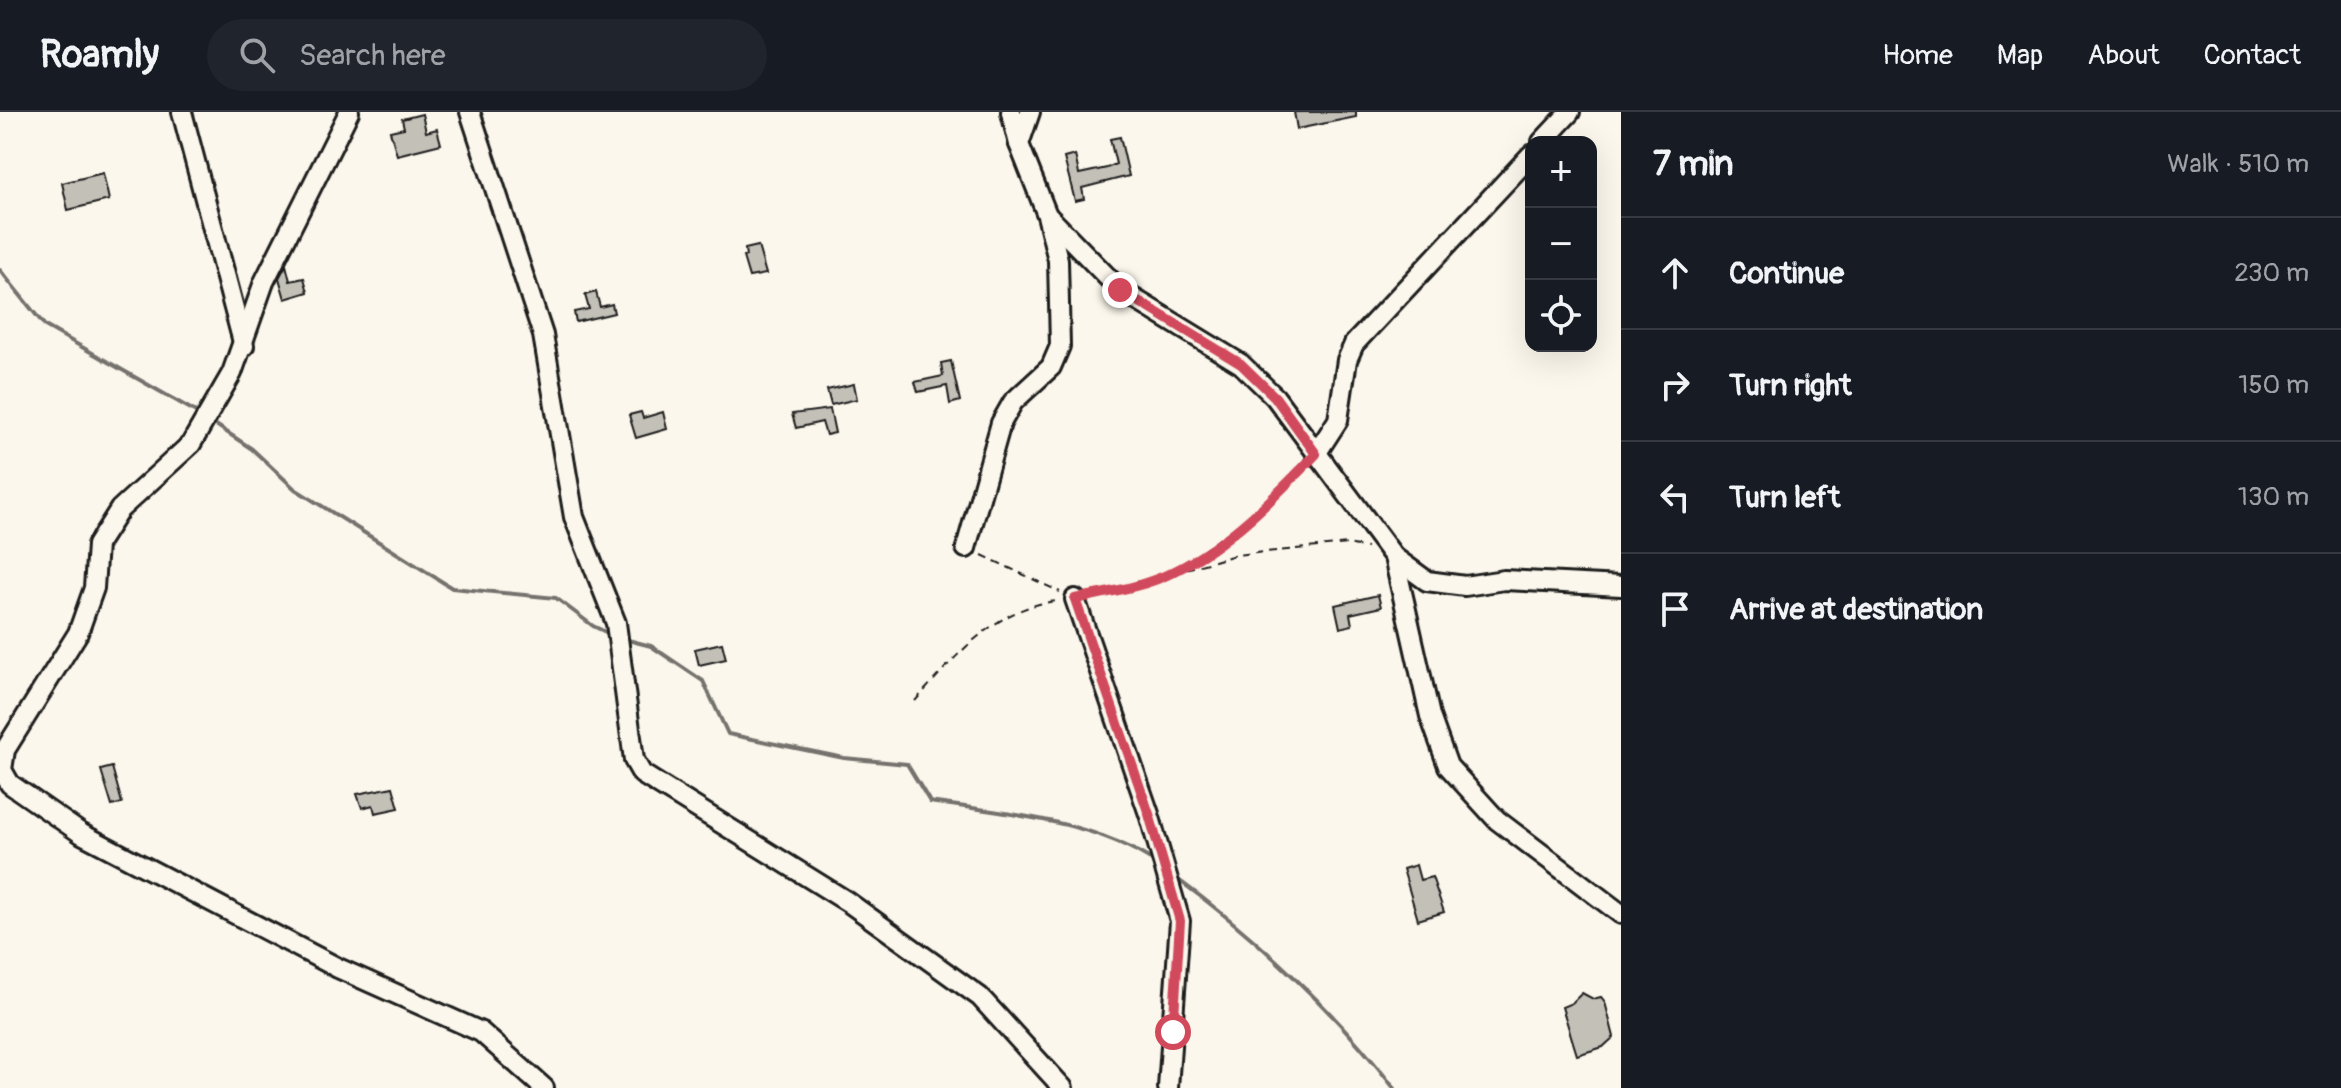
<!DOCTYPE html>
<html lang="en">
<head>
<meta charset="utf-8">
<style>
	body { margin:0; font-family:Pangolin,sans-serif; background:#20242c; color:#f1f3f6 }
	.controls { position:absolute; right:24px; top:24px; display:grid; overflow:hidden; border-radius:16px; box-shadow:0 8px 32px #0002 }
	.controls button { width:72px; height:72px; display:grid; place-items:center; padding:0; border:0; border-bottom:2px solid #363941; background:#171b24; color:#f1f3f6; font:40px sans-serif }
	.stop { position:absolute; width:24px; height:24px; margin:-18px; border:6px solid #d1495b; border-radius:50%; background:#fff }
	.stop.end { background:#d1495b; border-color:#fff; box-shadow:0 2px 8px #0008 }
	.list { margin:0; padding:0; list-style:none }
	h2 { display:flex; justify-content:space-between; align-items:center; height:104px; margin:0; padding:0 32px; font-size:34px }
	h2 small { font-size:26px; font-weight:400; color:#9ea1a6 }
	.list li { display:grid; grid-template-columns:52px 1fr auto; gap:24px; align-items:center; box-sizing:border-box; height:112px; padding:0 32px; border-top:2px solid #363941 }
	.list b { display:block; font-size:30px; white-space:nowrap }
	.list em { font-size:26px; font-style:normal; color:#9ea1a6 }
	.icon { flex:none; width:44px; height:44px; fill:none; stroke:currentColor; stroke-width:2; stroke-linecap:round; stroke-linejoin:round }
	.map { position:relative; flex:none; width:1621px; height:976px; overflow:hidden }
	header { display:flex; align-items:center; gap:48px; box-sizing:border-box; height:112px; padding:0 40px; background:#171b24; border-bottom:2px solid #363941 }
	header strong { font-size:38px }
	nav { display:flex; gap:44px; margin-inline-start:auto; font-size:28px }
	.search { width:560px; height:72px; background:#20242c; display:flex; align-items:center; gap:20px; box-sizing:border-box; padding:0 28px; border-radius:44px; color:#9ea1a6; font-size:30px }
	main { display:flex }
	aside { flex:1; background:#171b24 }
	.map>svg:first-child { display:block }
</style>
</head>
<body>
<header>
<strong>Roamly</strong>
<div class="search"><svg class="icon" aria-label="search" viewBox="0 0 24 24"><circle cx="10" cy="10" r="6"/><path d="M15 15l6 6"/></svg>Search here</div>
<nav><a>Home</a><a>Map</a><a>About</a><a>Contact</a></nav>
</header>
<main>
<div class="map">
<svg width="1621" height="976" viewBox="0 0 1621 976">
	<rect width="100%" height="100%" fill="#fbf7ec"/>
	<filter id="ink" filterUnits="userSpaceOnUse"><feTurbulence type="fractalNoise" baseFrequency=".0125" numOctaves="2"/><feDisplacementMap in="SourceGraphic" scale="16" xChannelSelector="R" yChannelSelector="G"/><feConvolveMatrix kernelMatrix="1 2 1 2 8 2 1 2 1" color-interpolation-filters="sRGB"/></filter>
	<g filter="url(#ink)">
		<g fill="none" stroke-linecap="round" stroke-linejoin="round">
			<!-- stream -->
			<g stroke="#74726e" stroke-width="4">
				<path d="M0 158 45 214 203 304"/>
				<path d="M210 309 252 337 295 377 452 476 556 486 593 514 612 523"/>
				<path d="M624 527 651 534 703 569 728 622 844 646 907 652 930 690C1001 701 1095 708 1156 751"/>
				<path d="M1176 766C1253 822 1336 900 1394 976"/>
			</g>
		</g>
		<!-- building -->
		<g fill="#c3c0b8" stroke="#1c1c1c" stroke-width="2">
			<path d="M1294 0H1356V5L1297 17Z"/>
			<path d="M422 2 426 20 437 17 441 32 397 43 390 19 404 16 402 7Z"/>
			<path d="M1120 25 1129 64 1082 76 1084 87 1075 89 1064 46 1075 43 1079 62 1107 56 1116 52 1110 27Z"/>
			<path d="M103 61 109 88 68 98 62 71Z"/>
			<path d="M758 134 766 162 749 165 743 145 746 144 745 137Z"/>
			<path d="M286 153 290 169 304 166 308 180 285 187 279 166Z"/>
			<path d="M596 180 600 195 612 192 614 201 576 210 574 200 589 197 585 183Z"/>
			<path d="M951 249 960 289 950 292 947 274 918 280 915 270 943 264 941 251Z"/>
			<path d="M854 272 857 287 831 293 827 278Z"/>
			<path d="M830 297 835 321 826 323 822 310 796 316 792 302Z"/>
			<path d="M641 300 643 306 663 300 667 317 636 326 629 303Z"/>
			<path d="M1378 483 1381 495 1350 502 1352 513 1340 516 1335 493Z"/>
			<path d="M722 531 726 547 699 553 695 537Z"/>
			<path d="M112 655 122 691 112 694 101 658Z"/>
			<path d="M393 675 399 696 375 701 373 693 362 696 357 682Z"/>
			<path d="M1416 753 1420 768 1432 765 1444 800 1418 808 1403 757Z"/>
			<path d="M1582 881 1593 887 1601 885 1605 890 1614 925 1603 935 1577 943 1562 895 1572 891Z"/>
		</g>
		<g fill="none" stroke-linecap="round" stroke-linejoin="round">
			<defs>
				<g id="minor">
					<path d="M182 0 244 234"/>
					<path d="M349 0 264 170 232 261 191 332 120 397 97 433 94 476 78 521 5 638 2 658 10 672 82 722 338 856 481 920 544 976"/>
					<path d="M470 0 543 223 574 405 616 511 634 648 642 662 848 790 980 885 1063 976"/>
					<path d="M1011 0 1019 32"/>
					<path d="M1542 30 1570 0"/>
					<path d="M1047 103 1120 178 1241 252 1275 285 1394 445 1430 604 1448 654 1497 708 1621 802"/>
					<path d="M1316 342 1338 308 1347 248 1354 232 1531 43"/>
					<path d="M966 436 1001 311 1013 290 1051 255 1060 234 1058 148 1047 103 1019 32 1030 0"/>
					<path d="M1394 445 1427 469 1465 474 1504 468 1621 474"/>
					<path d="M1075 487 1149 702 1180 809 1168 976"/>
				</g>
			</defs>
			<!-- minor casing -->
			<use href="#minor" stroke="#1c1c1c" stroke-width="24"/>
			<!-- path -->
			<g stroke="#1c1c1c" stroke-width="2" stroke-dasharray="8 6" stroke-linecap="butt">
				<path d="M982 443 1060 480"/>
				<path d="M1180 456 1254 403 1304 354"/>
				<path d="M1092 484 1235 443 1348 432 1367 436"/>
				<path d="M915 589C954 546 996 494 1058 489"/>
			</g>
			<!-- minor -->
			<use href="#minor" stroke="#fbf7ec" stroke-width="18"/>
		</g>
	</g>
	<g fill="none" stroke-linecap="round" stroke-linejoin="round" filter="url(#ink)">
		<!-- route -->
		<path stroke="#d1495b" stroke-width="10" d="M1120 178 1241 252 1275 285 1316 342C1275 385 1229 432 1175 459 1145 475 1108 480 1075 487L1149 702 1180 809 1173 920"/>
	</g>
</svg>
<div class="controls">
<button>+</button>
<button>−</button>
<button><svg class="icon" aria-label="locate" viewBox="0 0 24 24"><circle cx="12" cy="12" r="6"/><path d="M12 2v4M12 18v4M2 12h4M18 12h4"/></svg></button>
</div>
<div class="stop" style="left:1173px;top:920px"></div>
<div class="stop end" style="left:1120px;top:178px"></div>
</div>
<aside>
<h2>7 min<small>Walk · 510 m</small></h2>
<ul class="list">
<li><svg class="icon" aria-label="ahead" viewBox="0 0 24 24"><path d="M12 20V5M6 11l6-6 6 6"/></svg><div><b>Continue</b></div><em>230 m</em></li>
<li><svg class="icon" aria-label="right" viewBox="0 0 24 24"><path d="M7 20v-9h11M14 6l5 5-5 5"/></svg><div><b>Turn right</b></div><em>150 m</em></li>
<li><svg class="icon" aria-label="left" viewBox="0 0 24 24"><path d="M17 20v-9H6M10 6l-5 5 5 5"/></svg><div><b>Turn left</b></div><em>130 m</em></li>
<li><svg class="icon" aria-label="arrive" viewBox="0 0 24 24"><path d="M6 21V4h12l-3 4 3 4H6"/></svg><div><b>Arrive at destination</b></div></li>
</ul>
</aside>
</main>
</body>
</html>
